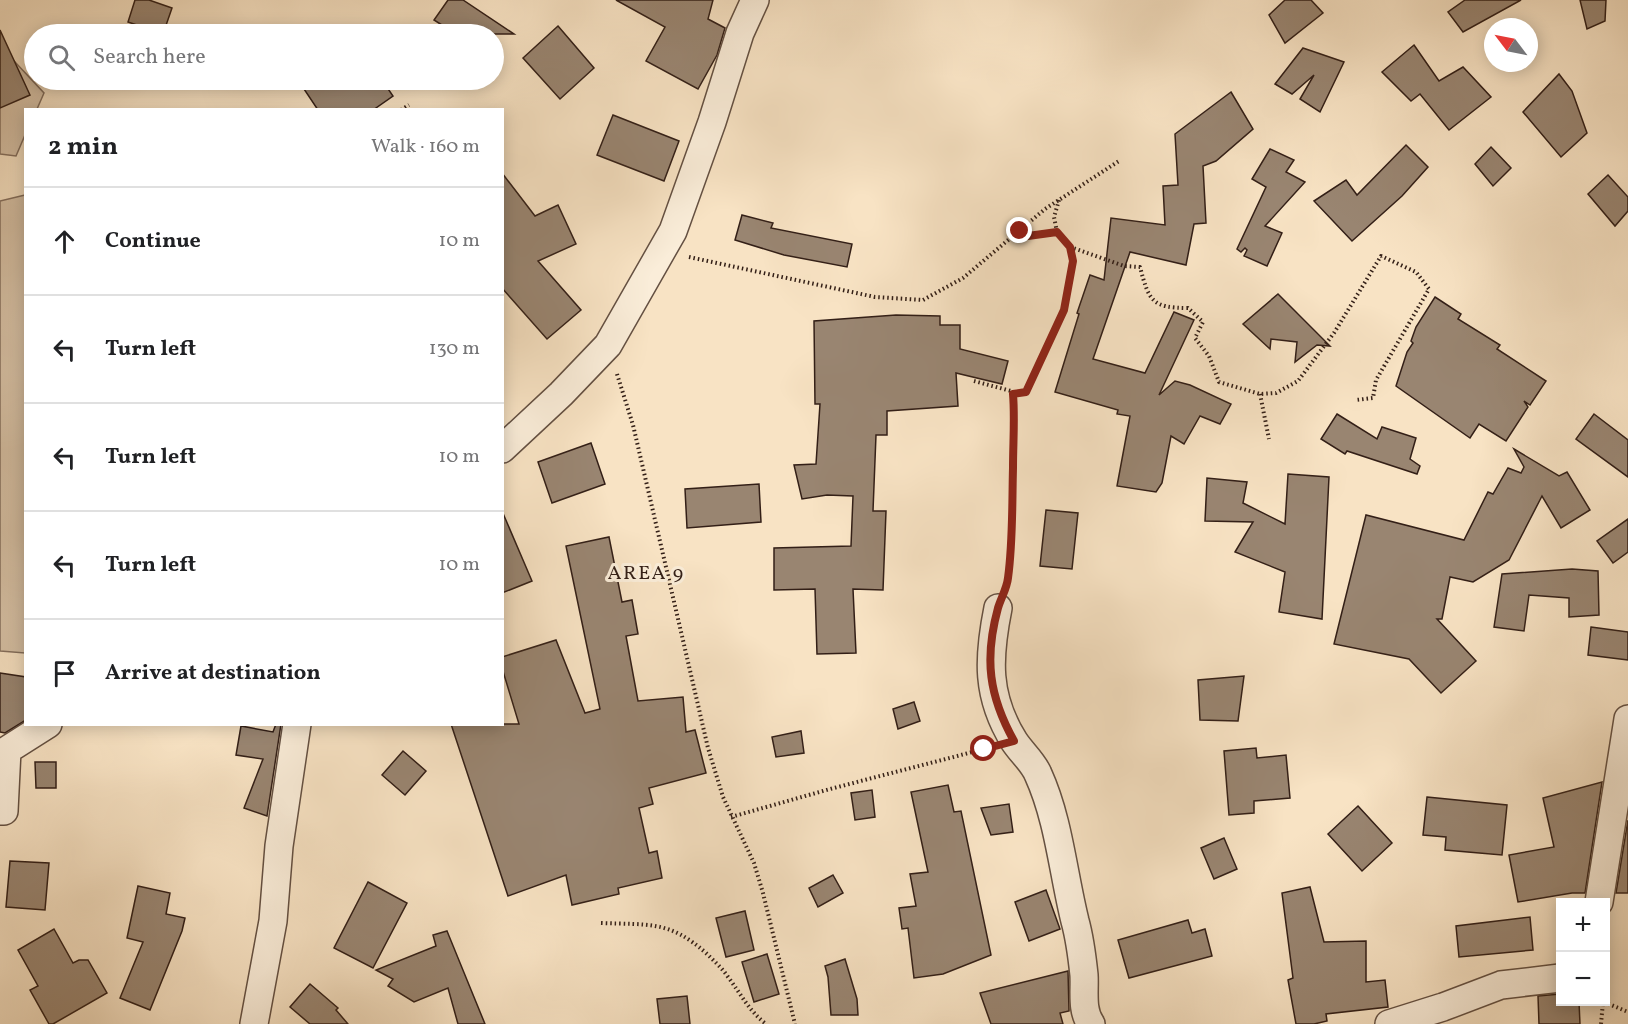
<!DOCTYPE html>
<html lang="en">
<head>
<meta charset="utf-8">
<style>
	body { margin:0; font-family:Vollkorn,serif; background:#f6f6f6; color:#202124 }
	.controls { position:absolute; right:18px; bottom:18px; display:grid; overflow:hidden; border-radius:0px; box-shadow:0 3px 15px #0003 }
	.controls button { width:54px; height:54px; display:grid; place-items:center; padding:0; border:0; border-bottom:2px solid #e0e0e0; background:#fff; color:#202124; font:30px sans-serif }
	.compass { position:absolute; left:1484px; top:18px; width:54px; height:54px; border-radius:50%; background:#fff; box-shadow:0 3px 15px #0003; rotate:302deg }
	.stop { position:absolute; width:18px; height:18px; margin:-14px; border:4px solid #8f2418; border-radius:50%; background:#fff }
	.stop.end { background:#8f2418; border-color:#fff; box-shadow:0 2px 6px #0008 }
	.list { margin:0; padding:0; list-style:none }
	h2 { display:flex; justify-content:space-between; align-items:center; height:78px; margin:0; padding:0 24px; font-size:26px }
	h2 small { font-size:20px; font-weight:400; color:#757577 }
	.list li { display:grid; grid-template-columns:39px 1fr auto; gap:18px; align-items:center; box-sizing:border-box; height:108px; padding:0 24px; border-top:2px solid #e0e0e0 }
	.list b { display:block; font-size:22px; white-space:nowrap }
	.list em { font-size:20px; font-style:normal; color:#757577 }
	.icon { flex:none; width:33px; height:33px; fill:none; stroke:currentColor; stroke-width:2; stroke-linecap:round; stroke-linejoin:round }
	.map { position:relative; flex:none; width:1628px; height:1024px; overflow:hidden }
	.search { position:absolute; background:#fff; box-shadow:0 3px 15px #0003; left:24px; top:24px; width:480px; height:66px; display:flex; align-items:center; gap:15px; box-sizing:border-box; padding:0 21px; border-radius:33px; color:#757577; font-size:22px }
	.panel { position:absolute; background:#fff; box-shadow:0 3px 15px #0003; left:24px; top:108px; width:480px; height:618px; border-radius:0px }
	.map>svg:first-child { display:block }
</style>
</head>
<body>
<div class="map">
<svg width="1628" height="1024" viewBox="0 0 1628 1024">
	<rect width="100%" height="100%" fill="#f8e3c4"/>
	<filter id="stains"><feTurbulence type="fractalNoise" baseFrequency=".00333" numOctaves="4"/><feColorMatrix values="0 0 0 0 .2 0 0 0 0 .09 0 0 0 0 .02 0 0 0 .5 -.17"/></filter>
	<radialGradient id="worn" r=".72"><stop offset=".6" stop-color="#630" stop-opacity="0"/><stop offset="1" stop-color="#630" stop-opacity=".3"/></radialGradient>
	<!-- green -->
	<g fill="#d7c2a7" stroke="#85705f" stroke-width="1.5">
		<path d="M0 46 44 93 37 109 26 110 25 135 16 156 0 154Z"/>
		<path d="M25 195H26L25 653 0 651V201Z"/>
	</g>
	<!-- building -->
	<g fill="#998571" stroke="#331f17" stroke-width="1.5">
		<path d="M135 0H149L172 8 163 34 128 22Z"/>
		<path d="M448 0H463L514 34H456L434 20Z"/>
		<path d="M616 0H713L708 19 725 28 717 55 698 89 646 61 665 27Z"/>
		<path d="M1285 0H1311L1323 13 1285 43 1269 15Z"/>
		<path d="M1465 0H1521L1463 32 1448 12Z"/>
		<path d="M1580 0H1606L1605 21 1587 29Z"/>
		<path d="M558 26 594 68 560 99 523 58Z"/>
		<path d="M0 30 30 95 0 108Z"/>
		<path d="M1414 45 1439 81 1463 67 1491 97 1449 130 1420 94 1411 101 1382 72Z"/>
		<path d="M1303 48 1344 62 1320 112 1300 99 1314 75 1292 94 1275 84Z"/>
		<path d="M1559 74 1572 91 1587 133 1561 157 1523 112Z"/>
		<path d="M298 80H382L393 96 373 110H318Z"/>
		<path d="M1231 92 1253 129 1216 161 1203 166 1206 223 1194 224 1186 265 1130 252 1093 359 1145 373 1174 312 1194 320 1159 395 1175 381 1190 385 1231 404 1220 424 1200 416 1184 444 1171 436 1162 483 1156 492 1117 486 1130 416 1117 414 1118 410 1055 392 1079 314 1077 313 1090 275 1104 280 1111 218 1165 225 1163 186 1178 185 1175 134Z"/>
		<path d="M613 115 679 141 664 181 597 155Z"/>
		<path d="M1406 145 1428 167 1402 196 1352 241 1314 201 1346 180 1357 195Z"/>
		<path d="M1491 147 1511 168 1493 186 1475 164Z"/>
		<path d="M1270 149 1294 160 1286 172 1305 182 1265 226 1282 233 1267 266 1244 256 1247 250 1245 248 1241 252 1237 249 1266 187 1252 179Z"/>
		<path d="M502 173 535 216 558 205 576 244 538 261 581 310 547 339 502 288Z"/>
		<path d="M1608 175 1628 197V211L1615 226 1588 194Z"/>
		<path d="M742 215 773 223 771 228 852 244 847 267 784 255 735 240Z"/>
		<path d="M1278 294 1330 346 1317 345 1295 362 1297 342 1271 339 1270 349 1243 324Z"/>
		<path d="M1435 297 1461 314 1458 319 1500 345 1497 349 1546 381 1530 405 1524 401 1528 407 1506 441 1479 424 1470 438 1396 386 1407 352 1413 343 1411 341 1416 327Z"/>
		<path d="M896 315 940 316V325H960V349L1008 361 1002 384 956 373 958 406 887 411V435H876L873 511H886L883 590 853 589 856 653 817 654 815 589 774 590V548L851 546 853 496 827 495 802 499 794 465 816 464 820 404H815L814 321Z"/>
		<path d="M1337 414 1377 439 1382 427 1416 438 1410 459 1420 466 1417 474 1347 451 1345 454 1321 439Z"/>
		<path d="M1594 414 1628 440V477L1576 439Z"/>
		<path d="M591 443 605 484 552 503 538 462Z"/>
		<path d="M1514 449 1559 476 1567 472 1590 510 1561 528 1542 496 1509 560 1473 582 1450 577 1442 619H1437L1476 661 1441 693 1409 659 1334 644 1366 515 1464 540 1488 492 1493 494 1508 468 1521 473 1524 467Z"/>
		<path d="M1288 474 1329 477 1322 619 1279 612 1285 572 1235 552 1253 522 1205 521 1207 478 1247 482 1243 503 1285 524Z"/>
		<path d="M759 484 761 522 687 528 685 489Z"/>
		<path d="M1046 510 1078 513 1072 569 1040 566Z"/>
		<path d="M502 511 532 581 502 593Z"/>
		<path d="M1628 519V552L1613 563 1597 541Z"/>
		<path d="M609 537 622 602 632 600 638 634 626 636 638 701 683 697 686 732 695 730 706 773 649 788 653 804 639 808 649 853 657 851 662 878 618 888 619 894 572 905 566 875 508 896 451 724H519L502 668V657L556 640 585 713 600 709 566 546Z"/>
		<path d="M1572 569 1598 571 1599 615 1569 617V598L1529 595 1524 631 1494 627 1502 574Z"/>
		<path d="M1591 627 1628 632V660L1588 655Z"/>
		<path d="M0 673 26 677V720L5 733 0 732Z"/>
		<path d="M1244 676 1238 721 1200 720 1198 680Z"/>
		<path d="M914 702 920 721 898 729 893 709Z"/>
		<path d="M276 724H281L267 816 244 808 263 759 236 755 241 726 273 732Z"/>
		<path d="M801 731 804 753 776 757 772 737Z"/>
		<path d="M1256 748 1257 758 1286 755 1290 798 1254 801V813L1229 815 1224 751Z"/>
		<path d="M403 751 426 771 405 795 382 775Z"/>
		<path d="M35 762H56V788H36Z"/>
		<path d="M1602 782 1585 893H1572L1518 902 1509 855 1554 847 1543 798Z"/>
		<path d="M948 785 954 812 961 811 991 955 943 974 914 978 908 928 902 929 899 908 916 906 910 874 928 872 911 792Z"/>
		<path d="M872 790 875 817 855 820 851 793Z"/>
		<path d="M1427 797 1507 805 1502 855 1445 850 1446 837 1423 835Z"/>
		<path d="M1009 804 1013 832 991 835 981 808Z"/>
		<path d="M1358 806 1392 843 1362 871 1328 834Z"/>
		<path d="M1628 820V893H1616Z"/>
		<path d="M1224 838 1237 869 1214 879 1201 848Z"/>
		<path d="M10 861 49 863 45 910 6 907Z"/>
		<path d="M833 875 843 893 818 907 809 888Z"/>
		<path d="M368 882 407 903 373 968 334 948Z"/>
		<path d="M138 886 170 893 166 914 185 918 182 931 150 1010 120 998 143 942 127 938Z"/>
		<path d="M1310 887 1324 942 1366 941V982L1385 980 1388 1007 1326 1014 1327 1021 1314 1024H1296L1288 980 1293 978 1282 893Z"/>
		<path d="M1046 890 1060 929 1029 941 1015 902Z"/>
		<path d="M745 911 754 950 726 957 716 918Z"/>
		<path d="M1530 917 1533 950 1459 957 1456 926Z"/>
		<path d="M1188 920 1192 933 1205 929 1212 956 1129 978 1118 940Z"/>
		<path d="M54 929 73 963 79 960H88L107 993 53 1024H49L30 990 38 986 18 950Z"/>
		<path d="M447 931 467 980 485 1024H458L448 988 414 1002 388 986 393 979 376 970 436 946 433 935Z"/>
		<path d="M767 954 779 994 754 1002 742 962Z"/>
		<path d="M845 959 857 999 858 1015H831L828 977 825 966Z"/>
		<path d="M1068 971 1069 1011 1060 1013 1063 1024H991L980 993Z"/>
		<path d="M310 984 338 1008 336 1010 348 1024H310L290 1007Z"/>
		<path d="M1560 994V1002H1579L1580 1024H1539L1538 996Z"/>
		<path d="M687 996 690 1024H660L657 999Z"/>
	</g>
	<g fill="none" stroke-linecap="round" stroke-linejoin="round">
		<defs>
			<g id="street">
				<path d="M502 449 561 394 608 345 673 231 712 122 740 33 755 0"/>
				<path d="M998 608C988 658 986 696 1014 741 1021 752 1033 762 1038 774 1059 820 1063 873 1075 921 1080 939 1082 956 1084 975 1085 991 1081 1010 1091 1024"/>
				<path d="M0 811H4L7 750 48 724"/>
				<path d="M1599 902 1628 719"/>
				<path d="M254 1024 273 921 279 846 297 724"/>
				<path d="M1389 1024 1443 1007 1501 985 1560 978"/>
			</g>
		</defs>
		<!-- street casing -->
		<use href="#street" stroke="#645042" stroke-width="30"/>
		<!-- path -->
		<g stroke="#331f17" stroke-width="4" stroke-dasharray="1.5 3" stroke-linecap="butt">
			<path d="M401 110 409 105"/>
			<path d="M1057 232 1054 217 1059 200"/>
			<path d="M1070 247 1124 266 1140 267C1149 301 1152 308 1188 308L1203 322 1195 338 1209 356 1219 382 1260 394 1276 393 1298 381 1334 333 1381 256 1416 272 1429 289 1376 380 1373 398 1356 400"/>
			<path d="M689 257 875 297 923 300 963 278 1045 209 1119 161"/>
			<path d="M617 374 633 425 708 748 723 797 754 863 763 893 795 1024"/>
			<path d="M974 381 1011 391 1013 394 1012 535 1007 583"/>
			<path d="M1013 394 1026 392 1064 310 1073 261 1070 247 1057 232 1028 236 1020 231"/>
			<path d="M1260 394 1269 439"/>
			<path d="M731 817 830 789 988 748"/>
			<path d="M601 923C648 925 669 920 706 953 714 961 722 968 728 977 741 994 749 1011 766 1024"/>
			<path d="M1604 1002 1628 1012"/>
			<path d="M1601 1024 1603 1002"/>
		</g>
		<!-- street -->
		<use href="#street" stroke="#faedd9" stroke-width="27"/>
	</g>
	<g fill="none" stroke-linecap="round" stroke-linejoin="round">
		<!-- route -->
		<path stroke="#8f2418" stroke-width="8" d="M984 749 1014 741C989 696 984 659 998 608 1001 598 1007 588 1008 578 1013 542 1012 504 1013 468 1013 443 1015 418 1013 394L1026 392 1064 310 1073 261 1070 247 1057 232 1028 236 1020 231"/>
	</g>
	<g text-anchor="middle" dominant-baseline="central" stroke-width="6" stroke-linejoin="round" paint-order="stroke">
		<!-- quarter labels -->
		<g font-size="20" letter-spacing="1.5" fill="#331f17" stroke="#faedd9">
			<text x="646" y="574">AREA 9</text>
		</g>
	</g>
	<rect width="100%" height="100%" filter="url(#stains)"/>
	<rect width="100%" height="100%" fill="url(#worn)"/>
</svg>
<div class="controls">
<button>+</button>
<button>−</button>
</div>
<svg class="compass" viewBox="-18 -18 36 36"><path d="M0-13l5 13h-10z" fill="#e53935"/><path d="M0 13l5-13h-10z" fill="#757577"/></svg>
<div class="stop" style="left:984px;top:749px"></div>
<div class="stop end" style="left:1020px;top:231px"></div>
<div class="search"><svg class="icon" aria-label="search" viewBox="0 0 24 24"><circle cx="10" cy="10" r="6"/><path d="M15 15l6 6"/></svg>Search here</div>
<section class="panel">
<h2>2 min<small>Walk · 160 m</small></h2>
<ul class="list">
<li><svg class="icon" aria-label="ahead" viewBox="0 0 24 24"><path d="M12 20V5M6 11l6-6 6 6"/></svg><div><b>Continue</b></div><em>10 m</em></li>
<li><svg class="icon" aria-label="left" viewBox="0 0 24 24"><path d="M17 20v-9H6M10 6l-5 5 5 5"/></svg><div><b>Turn left</b></div><em>130 m</em></li>
<li><svg class="icon" aria-label="left" viewBox="0 0 24 24"><path d="M17 20v-9H6M10 6l-5 5 5 5"/></svg><div><b>Turn left</b></div><em>10 m</em></li>
<li><svg class="icon" aria-label="left" viewBox="0 0 24 24"><path d="M17 20v-9H6M10 6l-5 5 5 5"/></svg><div><b>Turn left</b></div><em>10 m</em></li>
<li><svg class="icon" aria-label="arrive" viewBox="0 0 24 24"><path d="M6 21V4h12l-3 4 3 4H6"/></svg><div><b>Arrive at destination</b></div></li>
</ul>
</section>
</div>
</body>
</html>
